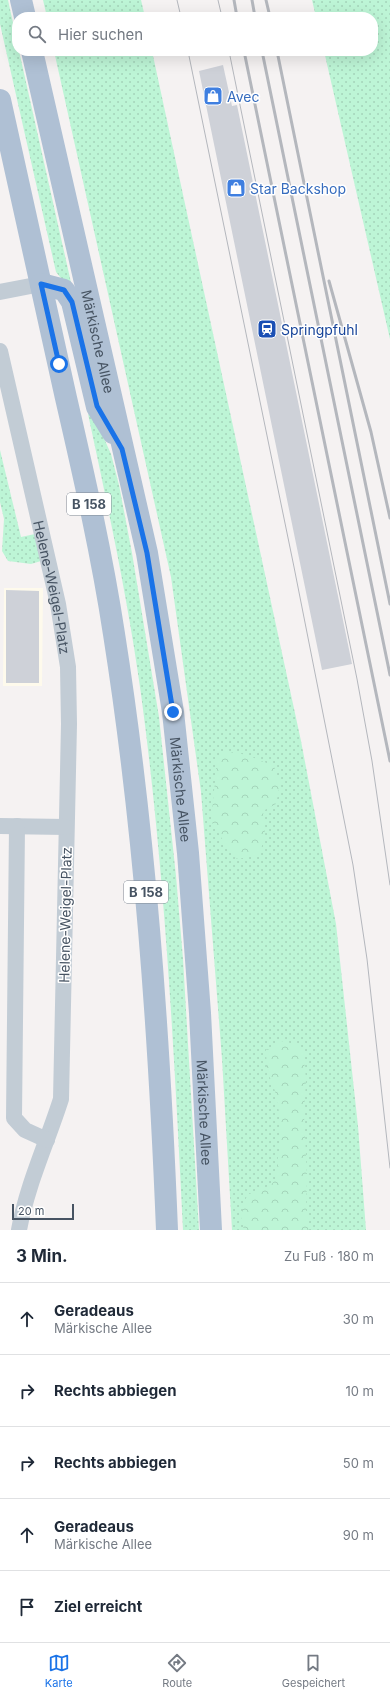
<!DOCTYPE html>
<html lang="de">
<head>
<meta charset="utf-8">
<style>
	body { margin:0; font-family:Inter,sans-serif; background:#f2f2f3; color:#1f2937 }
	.scale { position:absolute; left:12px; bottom:10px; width:62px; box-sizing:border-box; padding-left:4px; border:2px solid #475463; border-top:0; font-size:11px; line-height:14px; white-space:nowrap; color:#475463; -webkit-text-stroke:3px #fff; paint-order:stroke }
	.stop { position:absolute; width:12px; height:12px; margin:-9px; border:3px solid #1a73e8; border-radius:50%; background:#fff }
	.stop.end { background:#1a73e8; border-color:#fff; box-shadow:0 1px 4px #0008 }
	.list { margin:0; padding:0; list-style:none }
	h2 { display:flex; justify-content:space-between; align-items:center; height:52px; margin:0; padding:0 16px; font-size:17px }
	h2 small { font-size:13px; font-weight:400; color:#747a83 }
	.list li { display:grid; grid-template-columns:26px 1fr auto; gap:12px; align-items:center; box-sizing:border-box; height:72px; padding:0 16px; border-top:1px solid #e0e1e3 }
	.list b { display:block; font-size:15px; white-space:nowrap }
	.list p { margin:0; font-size:13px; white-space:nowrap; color:#747a83 }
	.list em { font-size:13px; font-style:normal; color:#747a83 }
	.icon { flex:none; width:22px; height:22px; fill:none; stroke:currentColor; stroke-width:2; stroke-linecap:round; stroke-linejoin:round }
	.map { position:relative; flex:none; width:390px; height:1230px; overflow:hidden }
	.search { position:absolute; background:#fff; box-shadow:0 4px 16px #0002; left:12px; right:12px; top:12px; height:44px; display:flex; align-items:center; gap:10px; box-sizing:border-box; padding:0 14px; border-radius:16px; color:#747a83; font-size:15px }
	.sheet { height:412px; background:#fff }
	nav { display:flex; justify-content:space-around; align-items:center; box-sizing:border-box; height:56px; border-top:1px solid #e0e1e3; background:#fff; font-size:11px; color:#747a83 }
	nav a { display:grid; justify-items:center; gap:2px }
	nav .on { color:#1a73e8 }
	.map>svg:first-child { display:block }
</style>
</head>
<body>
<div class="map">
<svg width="390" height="1230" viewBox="0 0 390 1230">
	<defs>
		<pattern id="grass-dots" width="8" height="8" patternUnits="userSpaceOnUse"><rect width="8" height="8" fill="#bdf5d6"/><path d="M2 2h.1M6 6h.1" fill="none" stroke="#a4d4ba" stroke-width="1.8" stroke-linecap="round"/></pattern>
		<pattern id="forest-crowns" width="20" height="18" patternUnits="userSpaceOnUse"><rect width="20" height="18" fill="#bdf5d6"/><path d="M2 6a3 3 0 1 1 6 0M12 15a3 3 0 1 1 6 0" fill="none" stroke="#a4d4ba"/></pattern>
	</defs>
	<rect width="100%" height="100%" fill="#f5f2f2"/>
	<!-- commercial -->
	<path fill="#fefaec" d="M4 588H43L42 686H3Z"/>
	<!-- grass -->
	<g fill="url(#grass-dots)">
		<path d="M0 0H8L17 41V51H19L72 287 69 288 56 272 0 24Z"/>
		<path d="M43 0H141L145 17H47Z"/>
		<path d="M312 0H390V339L324 51H373V17H316Z"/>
		<path d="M54 51H152L301 741 336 924 358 1126 366 1230H232L222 1059 201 792 171 577Z"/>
		<path d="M88 414 94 416 111 454 119 485 132 553 159 717 176 876 183 959 199 1230H183C174 1051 165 872 141 694 128 600 108 507 88 414Z"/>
		<path d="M0 450 21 537 35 534 41 561 31 564 8 561 2 551 4 519 0 502Z"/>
	</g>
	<!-- forest -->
	<g fill="url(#forest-crowns)">
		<path d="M226 751 247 755 274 766 280 784 276 804 263 811 265 831 260 855 237 859 226 845 211 821 217 761Z"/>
		<path d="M281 1041 295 1044 303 1052 306 1079 304 1115 307 1177 306 1211 309 1230H244L241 1217 247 1195 271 1185 275 1180 280 1143V1117L275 1091 267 1070 266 1050Z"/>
	</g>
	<!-- building -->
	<g fill="#ced1d8">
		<path d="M223 65 232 106 237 105 352 664 322 670 199 71Z"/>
		<path d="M6 590 39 591V683H6Z"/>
	</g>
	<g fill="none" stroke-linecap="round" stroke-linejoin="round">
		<!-- minor -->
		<g stroke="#c2ccd5" stroke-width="16">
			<path d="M0 292 41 284"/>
			<path id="s1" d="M0 351 58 604 68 667 69 724 61 1099C47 1143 27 1185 19 1230"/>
			<path d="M0 826 66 827"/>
			<path d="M17 826 14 1118 25 1130 47 1140"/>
		</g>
		<!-- primary -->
		<g stroke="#afc0d4" stroke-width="22">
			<path d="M21 0 25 17"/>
			<path id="s2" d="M32 51 147 553 173 712 188 853 200 1013 211 1230"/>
			<path d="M0 100C22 199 44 298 66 398 84 476 102 555 114 634 145 831 159 1031 167 1230"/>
			<path d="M41 284 64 290 72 302 97 407 113 433"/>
		</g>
		<!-- tram -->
		<g stroke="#b4b7bd" stroke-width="1">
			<path d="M177 0 181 17"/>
			<path d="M218 0 222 17"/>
			<path d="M188 51 294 567 353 865 367 959 390 1168"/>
			<path d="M229 51 357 679 372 761 390 885"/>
		</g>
		<!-- rail -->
		<g stroke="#b4b7bd" stroke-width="3">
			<path d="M234 0 237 17"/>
			<path d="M252 0 255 17"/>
			<path d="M266 0 270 17"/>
			<path d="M244 51 390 761"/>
			<path d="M262 51 390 675"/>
			<path d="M277 51 390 604"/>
			<path d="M329 281 371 432 390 518"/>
		</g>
	</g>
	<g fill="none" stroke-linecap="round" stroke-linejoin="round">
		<!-- route -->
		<path stroke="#1a73e8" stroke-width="5" d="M59 364 41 284 64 290 72 302 97 406 122 449 147 553 173 712"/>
	</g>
	<!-- icons -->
	<defs>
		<symbol id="shop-square" viewBox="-11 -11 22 22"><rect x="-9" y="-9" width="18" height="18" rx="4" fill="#3f7fe0" stroke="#fff"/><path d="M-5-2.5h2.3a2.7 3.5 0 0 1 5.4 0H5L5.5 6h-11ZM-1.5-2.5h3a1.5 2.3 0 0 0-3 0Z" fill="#fff"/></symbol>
		<symbol id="station-square" viewBox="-11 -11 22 22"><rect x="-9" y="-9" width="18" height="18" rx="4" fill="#1a4fb4" stroke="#fff"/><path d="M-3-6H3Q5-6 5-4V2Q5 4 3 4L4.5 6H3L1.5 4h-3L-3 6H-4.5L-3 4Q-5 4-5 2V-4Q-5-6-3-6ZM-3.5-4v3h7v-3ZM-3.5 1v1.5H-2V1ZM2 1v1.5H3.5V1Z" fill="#fff"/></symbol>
	</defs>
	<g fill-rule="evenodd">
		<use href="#shop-square" x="202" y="85" width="22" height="22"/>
		<use href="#shop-square" x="225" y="177" width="22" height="22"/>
		<use href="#station-square" x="256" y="318" width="22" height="22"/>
	</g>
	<g text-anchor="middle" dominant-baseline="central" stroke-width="3" stroke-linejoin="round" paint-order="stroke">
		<!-- shield labels -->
		<g fill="#fff" stroke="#7e8792" stroke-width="1">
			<rect x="67" y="493" width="44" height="22" rx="3"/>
			<rect x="124" y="881" width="44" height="22" rx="3"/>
		</g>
		<g font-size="13" font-weight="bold" fill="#475463">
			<text x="89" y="504">B 158</text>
			<text x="146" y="892">B 158</text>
		</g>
		<!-- shop labels -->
		<g font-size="14" fill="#366cbe" stroke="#fff" text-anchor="start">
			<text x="227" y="96">Avec</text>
			<text x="250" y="188">Star Backshop</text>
		</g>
		<!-- transit labels -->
		<g font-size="14" fill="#164399" stroke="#fff" text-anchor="start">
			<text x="281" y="329">Springpfuhl</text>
		</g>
		<!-- street labels -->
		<g font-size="14" fill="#475463" stroke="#fff">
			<text stroke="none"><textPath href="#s2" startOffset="298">Märkische Allee</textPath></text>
			<text stroke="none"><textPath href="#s1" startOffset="242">Helene-Weigel-Platz</textPath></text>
			<text stroke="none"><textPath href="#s2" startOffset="754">Märkische Allee</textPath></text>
			<text transform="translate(65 915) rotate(-89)">Helene-Weigel-Platz</text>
			<text stroke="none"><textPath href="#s2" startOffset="1078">Märkische Allee</textPath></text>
		</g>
	</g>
</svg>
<div class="scale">20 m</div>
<div class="stop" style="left:59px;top:364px"></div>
<div class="stop end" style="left:173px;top:712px"></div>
<div class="search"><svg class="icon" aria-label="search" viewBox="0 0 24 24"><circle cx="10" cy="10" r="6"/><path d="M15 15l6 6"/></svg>Hier suchen</div>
</div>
<section class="sheet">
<h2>3 Min.<small>Zu Fuß · 180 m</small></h2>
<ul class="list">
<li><svg class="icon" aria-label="ahead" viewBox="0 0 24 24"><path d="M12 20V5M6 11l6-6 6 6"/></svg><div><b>Geradeaus</b><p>Märkische Allee</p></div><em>30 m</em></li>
<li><svg class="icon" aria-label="right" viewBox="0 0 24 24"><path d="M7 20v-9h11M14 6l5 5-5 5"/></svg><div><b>Rechts abbiegen</b></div><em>10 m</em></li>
<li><svg class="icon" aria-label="right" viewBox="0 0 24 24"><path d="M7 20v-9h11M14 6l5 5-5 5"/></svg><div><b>Rechts abbiegen</b></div><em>50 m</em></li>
<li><svg class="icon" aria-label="ahead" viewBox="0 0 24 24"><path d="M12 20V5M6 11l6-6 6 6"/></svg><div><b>Geradeaus</b><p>Märkische Allee</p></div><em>90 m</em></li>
<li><svg class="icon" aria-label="arrive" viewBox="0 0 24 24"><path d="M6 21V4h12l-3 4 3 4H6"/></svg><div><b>Ziel erreicht</b></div></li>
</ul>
</section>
<nav>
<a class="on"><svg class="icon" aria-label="map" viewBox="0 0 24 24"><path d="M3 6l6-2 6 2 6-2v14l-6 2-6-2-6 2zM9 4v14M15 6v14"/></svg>Karte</a>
<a><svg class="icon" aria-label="directions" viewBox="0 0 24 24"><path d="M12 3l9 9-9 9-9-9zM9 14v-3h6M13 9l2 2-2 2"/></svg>Route</a>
<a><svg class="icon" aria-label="saved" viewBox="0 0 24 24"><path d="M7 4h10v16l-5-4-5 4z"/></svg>Gespeichert</a>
</nav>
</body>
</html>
